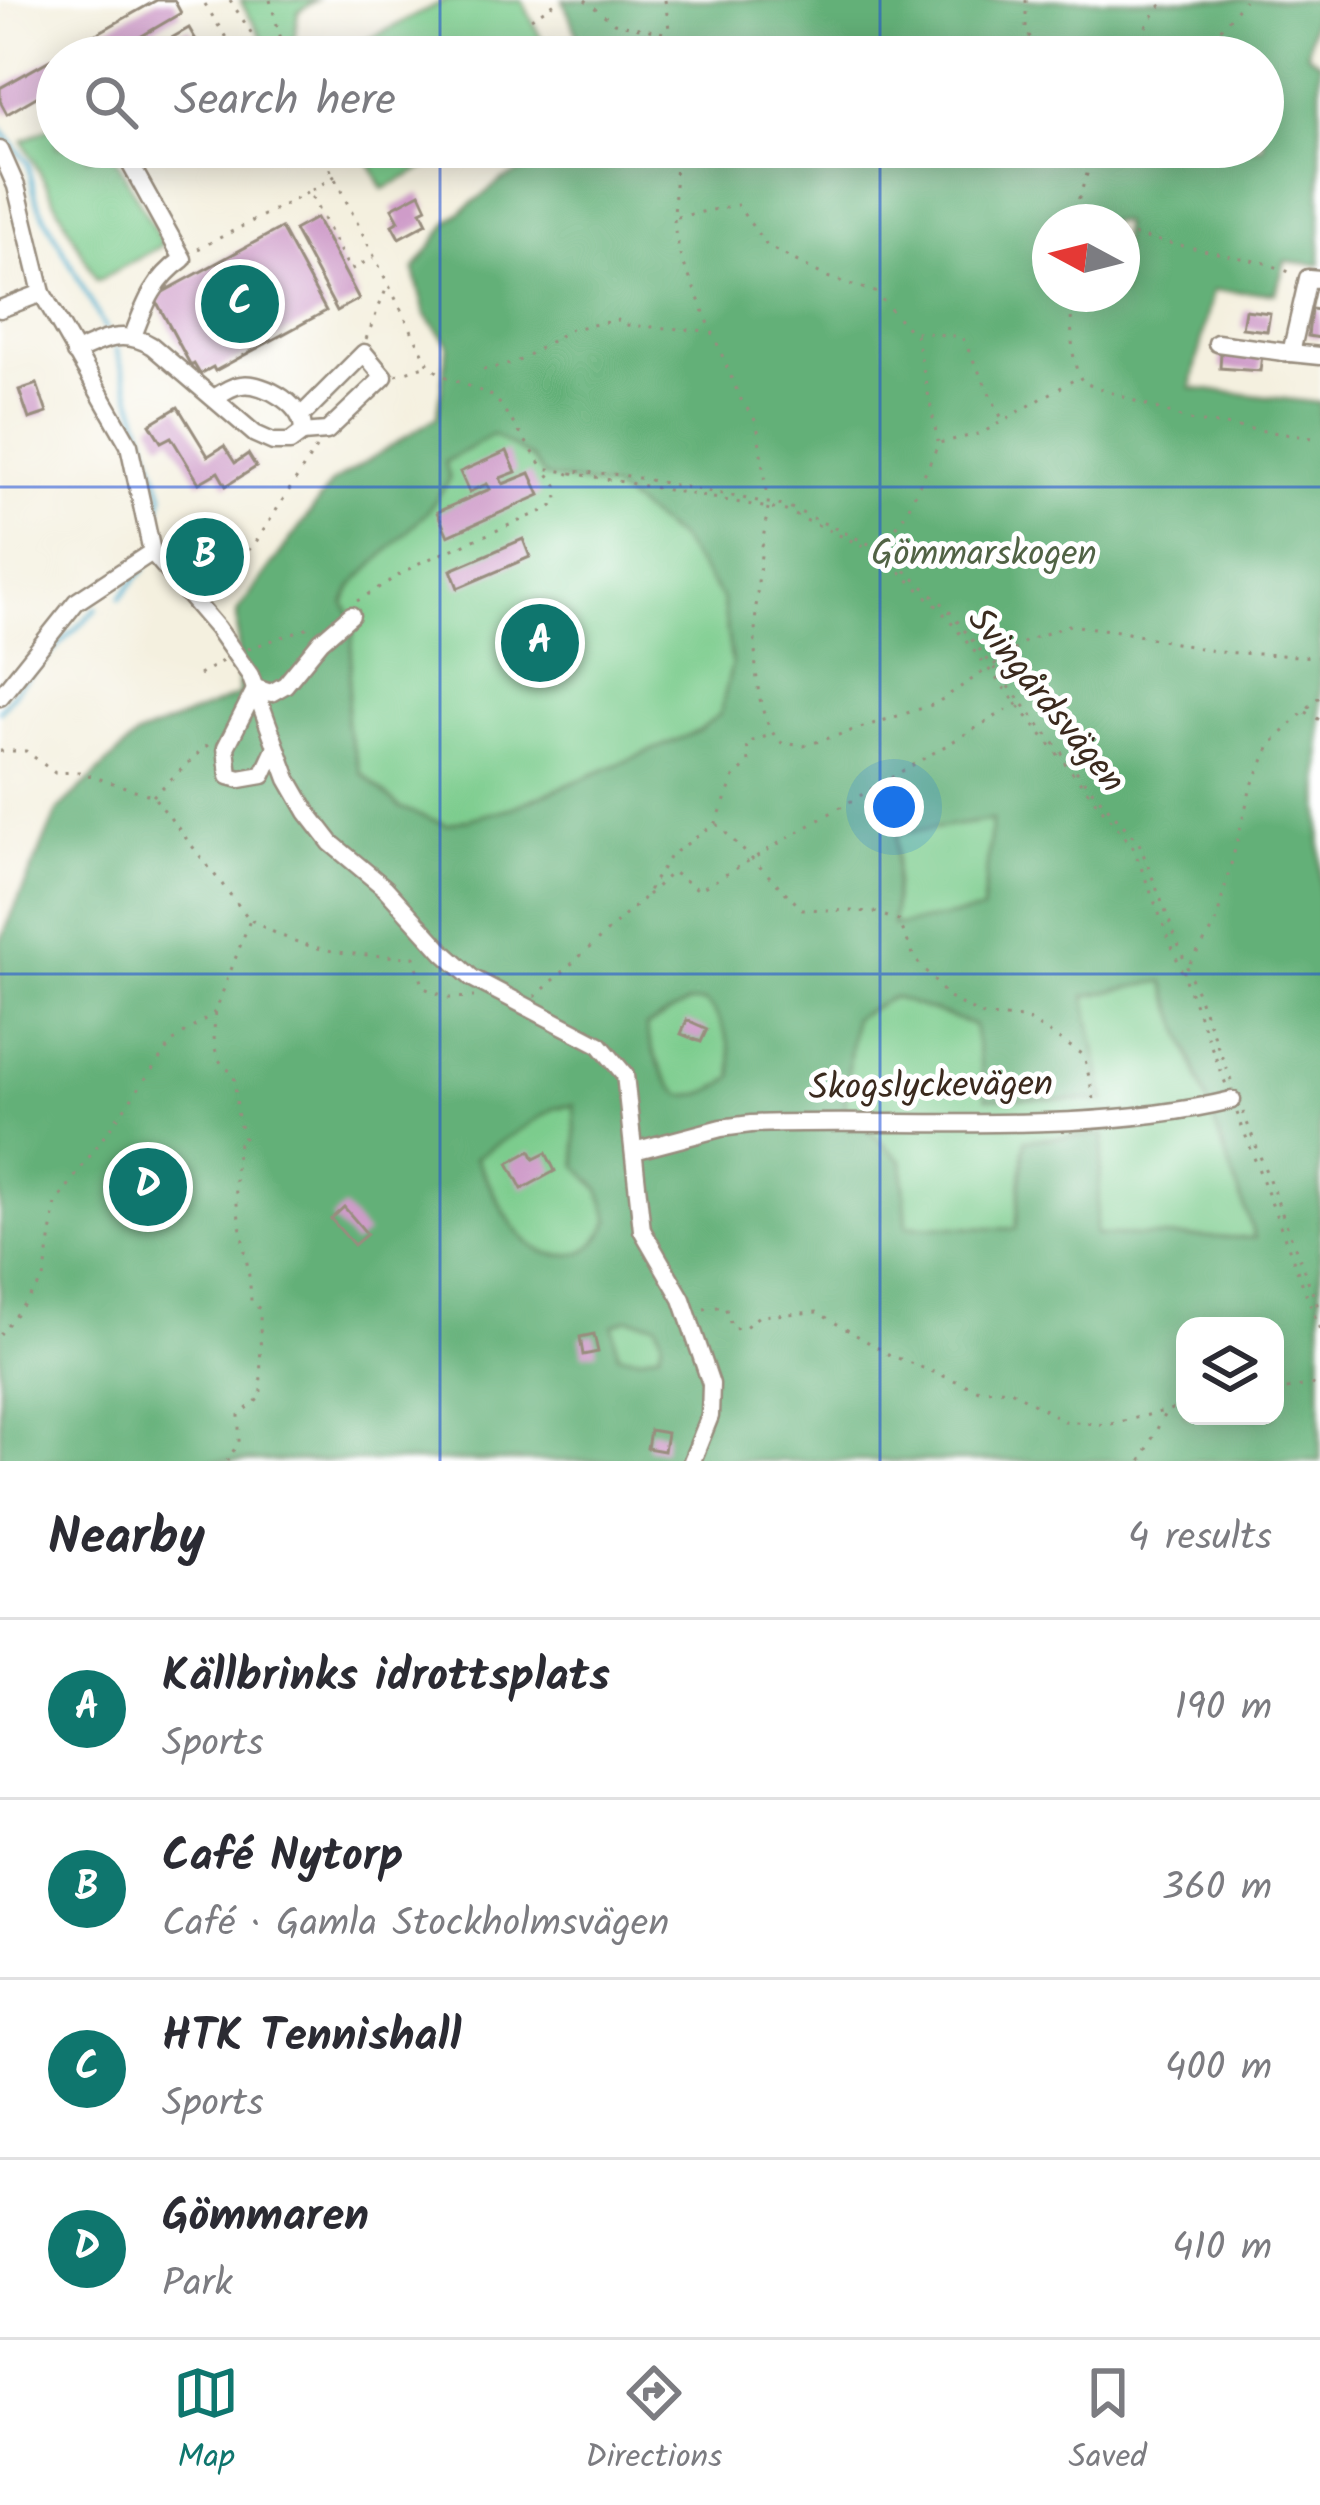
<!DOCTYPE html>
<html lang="en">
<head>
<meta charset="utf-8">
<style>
	body { margin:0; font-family:Kalam,sans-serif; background:#f2f2f3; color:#2b2b33 }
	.controls { position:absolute; right:36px; bottom:36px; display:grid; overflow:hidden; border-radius:24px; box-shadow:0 6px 30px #0003 }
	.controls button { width:108px; height:108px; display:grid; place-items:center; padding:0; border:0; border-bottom:3px solid #e1e1e2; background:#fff; color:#2b2b33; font:60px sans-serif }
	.compass { position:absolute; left:1032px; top:204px; width:108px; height:108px; border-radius:50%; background:#fff; box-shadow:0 6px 30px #0003; rotate:277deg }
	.you { position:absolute; left:894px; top:807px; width:42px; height:42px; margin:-30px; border:9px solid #fff; border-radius:50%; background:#1a73e8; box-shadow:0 0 0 18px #1a73e833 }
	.badge { display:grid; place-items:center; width:78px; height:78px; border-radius:50%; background:#0f766e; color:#fff; font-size:39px; font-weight:700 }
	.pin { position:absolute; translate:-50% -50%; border:6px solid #fff; box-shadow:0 3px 12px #0006 }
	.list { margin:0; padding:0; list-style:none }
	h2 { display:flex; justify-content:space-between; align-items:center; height:156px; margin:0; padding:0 48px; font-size:51px }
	h2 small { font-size:39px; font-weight:400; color:#7c7c81 }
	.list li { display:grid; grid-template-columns:78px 1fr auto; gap:36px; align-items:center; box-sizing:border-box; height:180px; padding:0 48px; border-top:3px solid #e1e1e2 }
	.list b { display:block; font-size:45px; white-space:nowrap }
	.list p { margin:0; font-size:39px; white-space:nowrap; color:#7c7c81 }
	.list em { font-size:39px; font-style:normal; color:#7c7c81 }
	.icon { flex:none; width:66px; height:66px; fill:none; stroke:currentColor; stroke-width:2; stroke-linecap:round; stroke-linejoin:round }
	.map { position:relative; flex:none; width:1320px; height:1461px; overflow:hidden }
	.search { position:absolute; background:#fff; box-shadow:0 6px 30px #0003; left:36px; right:36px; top:36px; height:132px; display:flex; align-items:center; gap:30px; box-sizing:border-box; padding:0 42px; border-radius:66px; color:#7c7c81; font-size:45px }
	.sheet { height:876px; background:#fff }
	nav { display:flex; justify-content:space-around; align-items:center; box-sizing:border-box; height:168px; border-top:3px solid #e1e1e2; background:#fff; font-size:33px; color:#7c7c81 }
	nav a { display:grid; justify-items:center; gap:6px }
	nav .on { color:#0f766e }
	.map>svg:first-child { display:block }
</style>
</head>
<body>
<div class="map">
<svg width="1320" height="1461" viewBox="0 0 1320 1461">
	<rect width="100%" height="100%" fill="#fff"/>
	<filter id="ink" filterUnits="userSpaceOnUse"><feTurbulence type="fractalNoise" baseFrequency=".00833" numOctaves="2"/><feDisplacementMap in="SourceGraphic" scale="24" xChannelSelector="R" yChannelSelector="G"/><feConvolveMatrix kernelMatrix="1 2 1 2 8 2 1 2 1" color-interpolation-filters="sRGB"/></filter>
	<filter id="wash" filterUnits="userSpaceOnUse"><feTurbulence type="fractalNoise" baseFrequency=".004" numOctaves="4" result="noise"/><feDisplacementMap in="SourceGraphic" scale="48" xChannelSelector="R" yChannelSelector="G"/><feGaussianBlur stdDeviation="2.7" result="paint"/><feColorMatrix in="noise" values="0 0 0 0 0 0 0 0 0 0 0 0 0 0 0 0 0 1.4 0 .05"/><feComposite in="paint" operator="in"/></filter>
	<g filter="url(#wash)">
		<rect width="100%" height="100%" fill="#f4f0df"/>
		<!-- green -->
		<g fill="#7bcc8d" stroke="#5b7b56" stroke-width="3">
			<path d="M240 0H316L298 12 292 57H273Z"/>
			<path d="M446 0H522L550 57H334Z"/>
			<path d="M57 124V147H82L88 158 109 147 163 245 97 281 23 141Z"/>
			<path d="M362 147H466L383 189Z"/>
			<path d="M493 434 532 458 544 476 613 488 679 539 722 598 732 664 721 714 699 731 514 807 447 825 401 808 361 773 346 725 344 603 352 585 427 512 444 463Z"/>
			<path d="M993 820 982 911 893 927 897 834Z"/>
			<path d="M1164 981 1256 1238 1095 1236 1103 1134 1017 1229 907 1226 902 1161 844 1108 854 1018 893 997 974 1025 1104 1101 1085 996Z"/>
			<path d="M705 1002C725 1020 733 1049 733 1076 724 1085 694 1101 681 1094 664 1084 649 1044 646 1026L688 1003Z"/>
			<path d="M575 1105 577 1166 599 1189 610 1220C598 1243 588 1257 560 1255 515 1254 496 1191 475 1157L555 1108Z"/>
			<path d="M626 1319 656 1323 662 1339 660 1352 640 1357 617 1355 612 1325Z"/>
		</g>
		<!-- forest -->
		<path fill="#64b078" stroke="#506d4b" stroke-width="3" fill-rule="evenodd" d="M563 0H1316L1307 54 1320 62V265L1285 261 1276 293 1213 291 1191 388 1320 403V1461H0V942L58 810 137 736 239 695 237 612 332 483 437 417 448 344 425 314 414 270 449 221 501 181 575 147H1263V57H586ZM1050 222H1122V294H1050ZM493 435 532 458 544 476 613 489 679 539 722 598 732 664 720 714 699 731 514 807 447 825 401 808 361 773 346 725 354 622 344 603 352 586 427 512 450 479 445 462ZM992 820 982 911 893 926 897 834ZM1164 981 1255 1238 1095 1235 1104 1134 1025 1140 1016 1229 907 1226 902 1161 844 1108 854 1018 893 997 974 1025 986 1098 1105 1101 1085 996ZM705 1002C725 1020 732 1049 733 1076 724 1085 694 1102 681 1094 664 1084 649 1044 646 1026L688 1003ZM574 1105 577 1166 599 1189 610 1220C598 1243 588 1257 559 1255 515 1254 496 1191 475 1158L555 1108ZM627 1319 656 1323 662 1339 660 1352 640 1357 618 1355 613 1325ZM1185 1326H1275V1416H1185Z"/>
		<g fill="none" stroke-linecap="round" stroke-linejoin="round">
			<!-- stream -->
			<g stroke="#4fb0ce" stroke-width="4.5">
				<path d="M0 128 28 163 37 202 105 328"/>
				<path d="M116 349 163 494 155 528"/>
				<path d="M120 598 146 567"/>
				<path d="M0 711 22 682 97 608"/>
			</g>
		</g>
		<g id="blocks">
			<!-- building -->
			<g fill="#cf9cc9">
				<path d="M157 0H174L181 13 106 57H57V85L7 114 0 101V88Z"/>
				<path d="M189 28 206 57H178L168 40Z"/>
				<path d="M420 193 427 208 421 211 427 223 399 238 392 225 399 221 392 208Z"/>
				<path d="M316 218 359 299 337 311 294 230Z"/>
				<path d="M281 228 326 311 215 371 213 367 200 374 194 364 191 366 154 297Z"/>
				<path d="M1311 309 1320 310V338L1308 336Z"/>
				<path d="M1245 310 1270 313 1267 331 1242 328Z"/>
				<path d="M1221 352 1262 355 1260 371 1220 368Z"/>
				<path d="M37 384 47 413 29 419 19 390Z"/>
				<path d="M178 407 208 456 224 446 235 463 248 454 256 467 226 486 218 472 199 483 171 437 161 442 150 424Z"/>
				<path d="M507 451 516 472 500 478 503 484 530 473 540 495 448 536 437 512 490 489 487 484 469 492 460 472Z"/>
				<path d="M523 539 530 557 458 588 451 570Z"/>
				<path d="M205 546 215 561 205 569 194 553Z"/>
				<path d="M687 1020 707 1029 701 1042 681 1034Z"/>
				<path d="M530 1151 534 1159 546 1153 555 1171 522 1189 508 1163Z"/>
				<path d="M344 1207 367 1234 354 1245 331 1219Z"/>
				<path d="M594 1334 598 1352 583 1355 580 1337Z"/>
				<path d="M650 1430 667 1433 664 1451 647 1448Z"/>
			</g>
		</g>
	</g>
	<g filter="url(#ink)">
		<use href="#blocks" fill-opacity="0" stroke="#988d7e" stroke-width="3"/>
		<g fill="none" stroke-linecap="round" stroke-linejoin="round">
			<defs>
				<g id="minor">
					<path d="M121 147 183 259C154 279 145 304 133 336"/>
					<path d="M0 150 16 186 42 293 129 445 152 552 217 628 250 675 288 779 307 812 331 843 385 888 444 953 472 978 600 1045 625 1075 642 1230 682 1299 711 1384 710 1416 692 1461"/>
					<path d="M0 309 42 293"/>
					<path d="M1217 343 1291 353 1308 278 1320 279"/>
					<path d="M75 353C101 339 125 329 152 346L255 434 273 442H290L302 433C309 408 264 381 241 385 231 386 222 393 214 398"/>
					<path d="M1291 353 1320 356"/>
					<path d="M302 415 364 353 384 377 327 431 302 433"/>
					<path d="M0 697 76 602 152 552"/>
					<path d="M276 747 263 775 240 779 229 776 226 747 256 688 271 693 285 685 321 641 351 615"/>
					<path d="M634 1151 721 1128 751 1124C906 1118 1082 1136 1232 1100"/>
				</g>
			</defs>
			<!-- minor casing -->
			<use href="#minor" stroke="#988d7e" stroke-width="21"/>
			<!-- path -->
			<g stroke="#988d7e" stroke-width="3" stroke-dasharray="3 9" stroke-linecap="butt">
				<path d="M230 0 267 57"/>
				<path d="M270 0 286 57"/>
				<path d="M585 0 614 23 669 34"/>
				<path d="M665 0 673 57"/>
				<path d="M902 0H911"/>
				<path d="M1026 0V31L1043 57"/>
				<path d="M205 4 238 57"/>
				<path d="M531 18 560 0"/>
				<path d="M1126 57 1159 7 1168 0"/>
				<path d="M1198 57 1244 0"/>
				<path d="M319 147 429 365 440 374 495 397 544 468 786 511 879 553 898 570 940 609 1133 847 1227 1087"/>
				<path d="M676 147 674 226 680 255 740 398 757 423 767 498"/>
				<path d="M1092 166 1120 147"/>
				<path d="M335 176 309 192 350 270 373 258"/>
				<path d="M677 217 737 205 767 246 827 277 875 292 910 331 962 337 1003 421"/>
				<path d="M1071 222 1096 147"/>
				<path d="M1122 233 1265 263 1295 274"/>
				<path d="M198 249 307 193"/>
				<path d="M1070 294C1073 321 1068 365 1084 383L1189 420 1320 439"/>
				<path d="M916 334 938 442"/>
				<path d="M366 339 387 287"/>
				<path d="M483 370 515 363 571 329 618 320 626 325 708 331"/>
				<path d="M396 375 427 365"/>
				<path d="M568 475 570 471 623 475 789 507 882 550 945 606 1085 782 1139 843 1233 1086"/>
				<path d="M768 508C759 560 738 708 782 743L804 746 935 704 986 670"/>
				<path d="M883 547 906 513 939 443 982 433 1077 378"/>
				<path d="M192 572 212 580 227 573"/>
				<path d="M214 599 229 572 256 542 316 448"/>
				<path d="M357 601 417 564 550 508 558 501 557 485 545 470"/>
				<path d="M248 649 312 626"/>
				<path d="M994 665 1026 641 1069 625 1118 631 1218 652 1320 657"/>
				<path d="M199 675 224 660"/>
				<path d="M1306 712 1320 720"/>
				<path d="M0 751H26L55 773 79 772 153 796 250 920 215 1012 172 1042 56 1203 44 1279 0 1334"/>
				<path d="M153 796 211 742"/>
				<path d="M717 824 802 909 874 912 899 921 915 959 949 998 984 1016 1025 1018 1084 1055 1095 1104"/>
				<path d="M648 895 672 872 699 890 1022 701"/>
				<path d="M251 920C308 954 350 955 414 957L424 988 449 998 474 997"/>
				<path d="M1183 973 1215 926 1251 787 1271 744 1320 696"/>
				<path d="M535 997 642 900 670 856 716 823 734 777 749 763 747 743 770 735"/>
				<path d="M215 1013C214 1037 210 1062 234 1073L238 1119 245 1142 239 1143C226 1196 250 1249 251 1302L260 1309 261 1397 239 1415V1442L227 1461"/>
				<path d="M1243 1112 1320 1312"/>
				<path d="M1237 1113 1320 1330"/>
				<path d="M704 1309 725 1306 732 1329 744 1328 759 1316 817 1312 890 1355 979 1390 1009 1389 1064 1421 1107 1425 1185 1406"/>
				<path d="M1275 1391 1320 1383"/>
				<path d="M1141 1461 1166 1411"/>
			</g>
			<!-- minor -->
			<use href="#minor" stroke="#fff" stroke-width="16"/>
		</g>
	</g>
	<!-- grid -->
	<path fill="none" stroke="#1d4ed8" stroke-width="3" stroke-opacity="0.55" d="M440 0V57M880 0V57M440 147V1461M880 147V1461M0 487H1320M0 974H1320"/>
	<g text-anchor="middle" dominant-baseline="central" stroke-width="10" stroke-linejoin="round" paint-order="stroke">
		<!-- park labels -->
		<g font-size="36" fill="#516345" stroke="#fff">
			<text x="984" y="555">Gömmarskogen</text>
		</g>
		<!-- street labels -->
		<g font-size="36" fill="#3b2a1e" stroke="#fff">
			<text transform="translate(1045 701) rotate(51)">Svingårdsvägen</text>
			<text transform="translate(931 1087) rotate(-1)">Skogslyckevägen</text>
		</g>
	</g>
</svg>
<div class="controls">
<button><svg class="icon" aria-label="layers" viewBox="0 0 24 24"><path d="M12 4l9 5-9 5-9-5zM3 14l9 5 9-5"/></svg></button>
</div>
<svg class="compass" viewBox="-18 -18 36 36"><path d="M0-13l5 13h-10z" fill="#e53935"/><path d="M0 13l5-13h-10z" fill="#7c7c81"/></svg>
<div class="you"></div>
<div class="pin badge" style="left:540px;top:643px">A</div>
<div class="pin badge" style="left:205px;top:557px">B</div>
<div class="pin badge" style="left:240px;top:304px">C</div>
<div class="pin badge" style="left:148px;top:1187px">D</div>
<div class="search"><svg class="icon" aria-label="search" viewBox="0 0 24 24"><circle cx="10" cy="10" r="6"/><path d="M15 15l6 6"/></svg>Search here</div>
</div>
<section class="sheet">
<h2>Nearby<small>4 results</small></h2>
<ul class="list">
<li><span class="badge">A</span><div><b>Källbrinks idrottsplats</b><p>Sports</p></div><em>190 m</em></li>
<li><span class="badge">B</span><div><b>Café Nytorp</b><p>Café · Gamla Stockholmsvägen</p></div><em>360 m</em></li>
<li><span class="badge">C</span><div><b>HTK Tennishall</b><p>Sports</p></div><em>400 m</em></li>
<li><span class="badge">D</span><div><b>Gömmaren</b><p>Park</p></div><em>410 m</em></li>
</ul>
</section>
<nav>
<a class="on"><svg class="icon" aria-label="map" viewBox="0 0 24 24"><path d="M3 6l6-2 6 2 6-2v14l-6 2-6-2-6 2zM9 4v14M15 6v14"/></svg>Map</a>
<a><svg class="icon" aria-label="directions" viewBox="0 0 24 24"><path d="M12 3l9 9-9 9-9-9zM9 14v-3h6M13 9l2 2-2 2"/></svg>Directions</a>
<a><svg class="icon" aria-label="saved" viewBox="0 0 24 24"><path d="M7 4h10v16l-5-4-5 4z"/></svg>Saved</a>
</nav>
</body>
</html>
